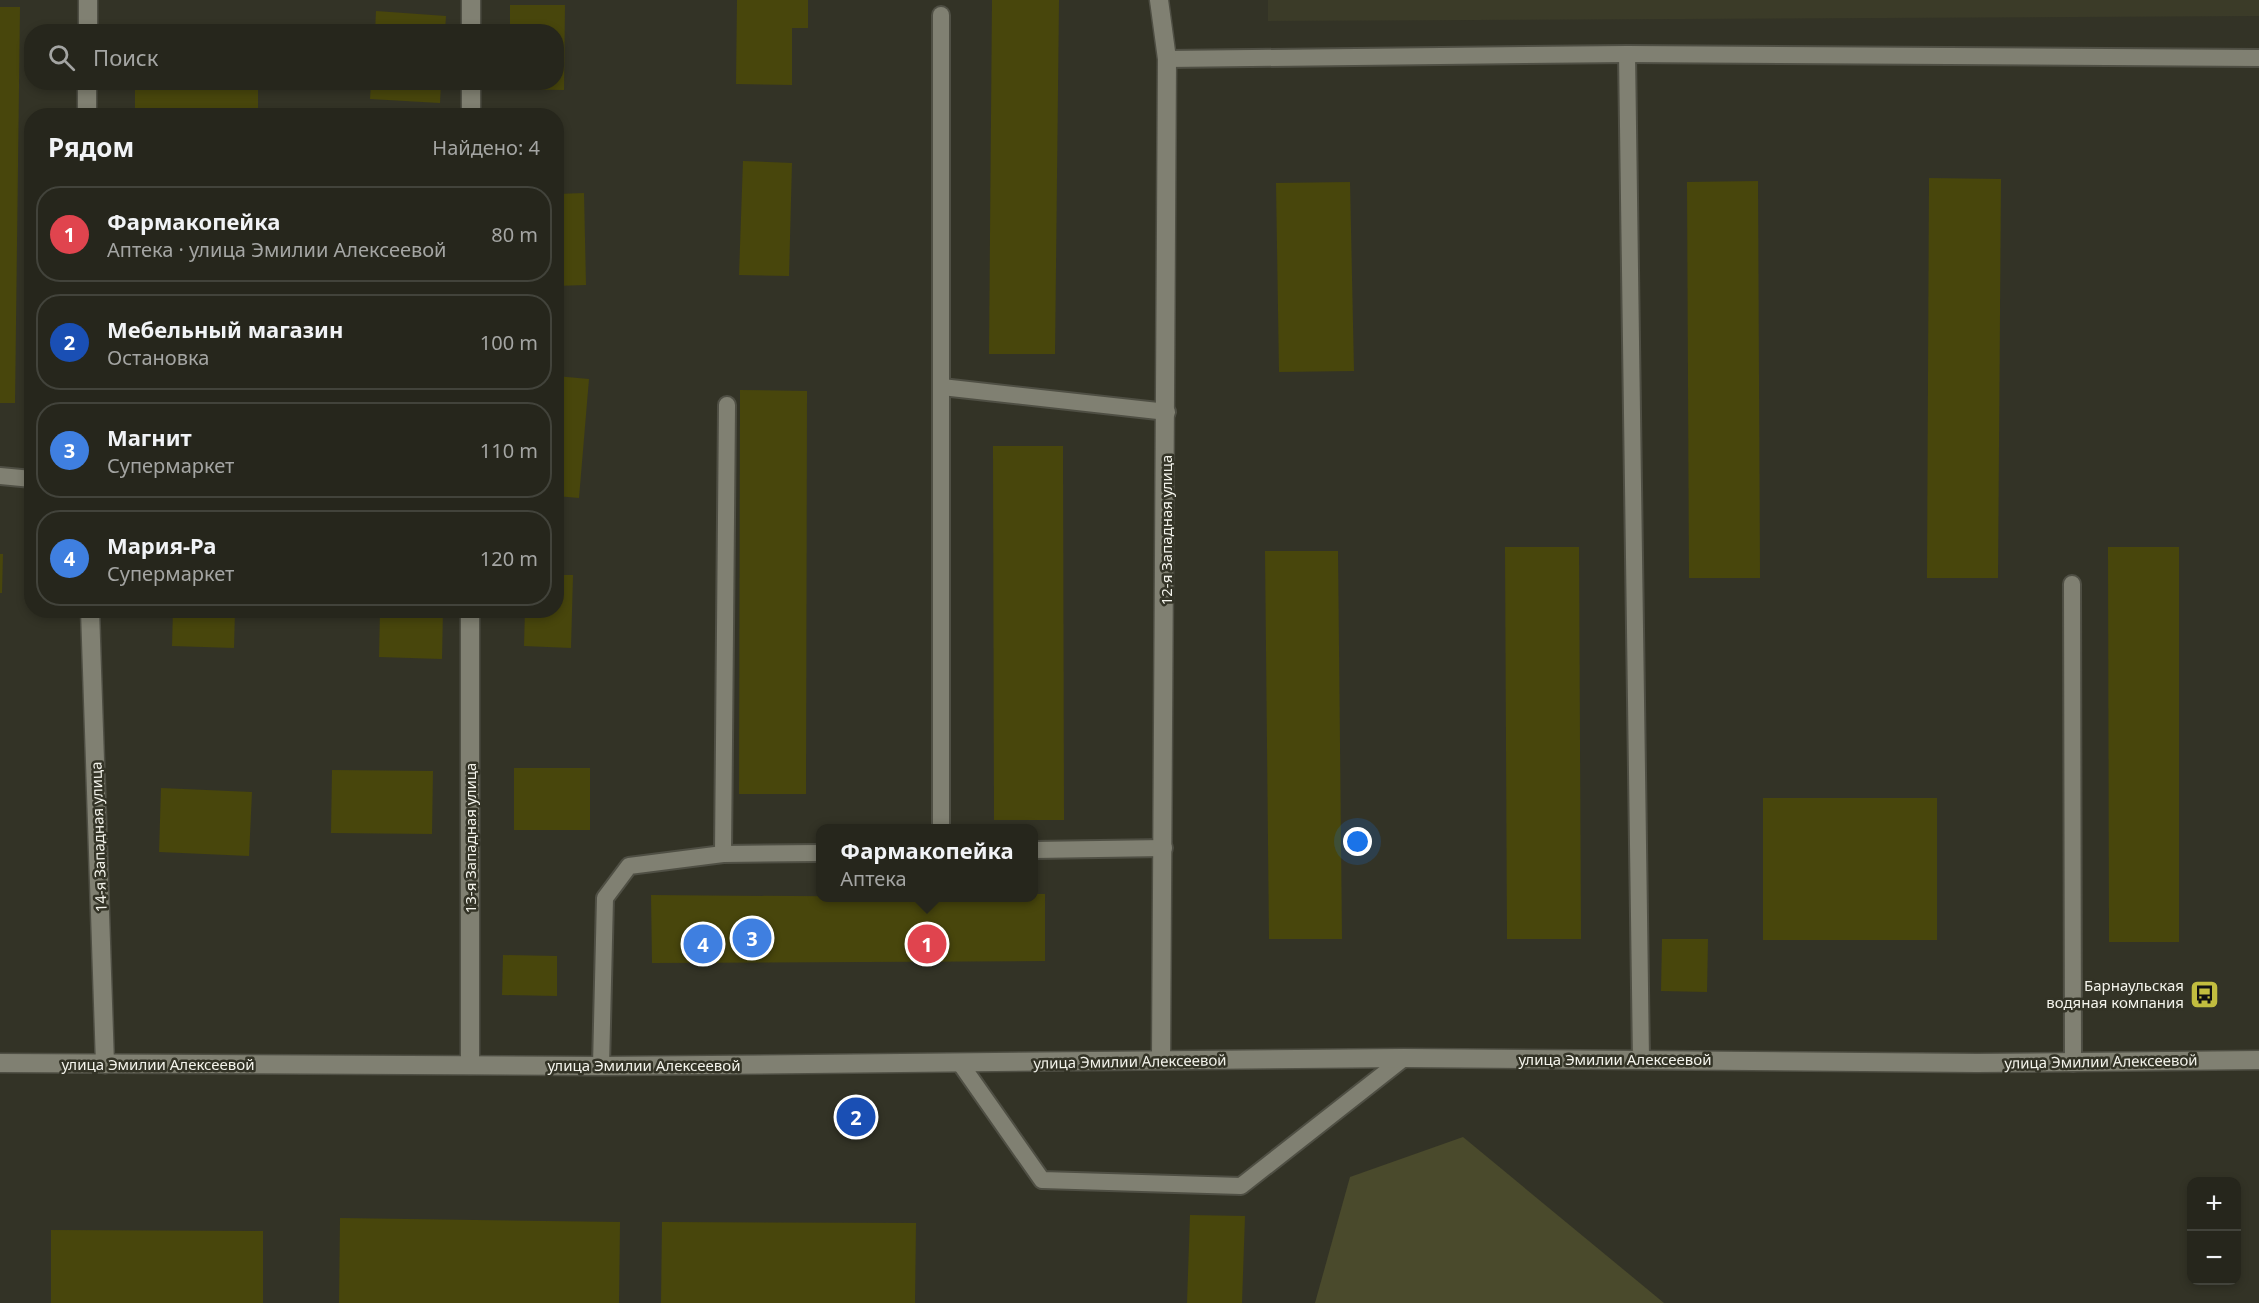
<!DOCTYPE html>
<html lang="ru">
<head>
<meta charset="utf-8">
<style>
	body { margin:0; font-family:"Noto Sans",sans-serif; background:#2e2e25; color:#f1f3f6 }
	.controls { position:absolute; right:18px; bottom:18px; display:grid; overflow:hidden; border-radius:12px; box-shadow:0 3px 9px #0003 }
	.controls button { width:54px; height:54px; display:grid; place-items:center; padding:0; border:0; border-bottom:2px solid #42433b; background:#26261c; color:#f1f3f6; font:30px sans-serif }
	.you { position:absolute; left:1358px; top:842px; width:21px; height:21px; margin:-15px; border:4px solid #fff; border-radius:50%; background:#1a73e8; box-shadow:0 0 0 9px #1a73e833 }
	.badge { display:grid; place-items:center; width:39px; height:39px; border-radius:50%; background:#db2777; color:#fff; font-size:20px; font-weight:700 }
	.pin { position:absolute; translate:-50% -50%; border:3px solid #fff; box-shadow:0 2px 6px #0006 }
	.popup { position:absolute; left:816px; top:824px; width:222px; height:78px; box-sizing:border-box; display:grid; place-content:center; border-radius:12px; background:#26261c; filter:drop-shadow(0 2px 4px #0005); font-size:20px; white-space:nowrap; color:#a4a5a3 }
	.popup b { font-size:22px; color:#f1f3f6 }
	.popup::after { content:''; position:absolute; left:50%; top:100%; margin-left:-12px; border:12px solid transparent; border-top-color:#26261c }
	.list { margin:0; padding:0; list-style:none }
	h2 { display:flex; justify-content:space-between; align-items:center; height:78px; margin:0; padding:0 24px; font-size:26px }
	h2 small { font-size:20px; font-weight:400; color:#a4a5a3 }
	.list li { display:grid; grid-template-columns:39px 1fr auto; gap:18px; align-items:center; box-sizing:border-box; height:96px; margin:0 12px 12px; padding:0 12px; border:2px solid #42433b; border-radius:24px }
	.list b { display:block; font-size:22px; white-space:nowrap }
	.list p { margin:0; font-size:20px; white-space:nowrap; color:#a4a5a3 }
	.list em { font-size:20px; font-style:normal; color:#a4a5a3 }
	.icon { flex:none; width:33px; height:33px; fill:none; stroke:currentColor; stroke-width:2; stroke-linecap:round; stroke-linejoin:round }
	.map { position:relative; flex:none; width:2259px; height:1303px; overflow:hidden }
	.search { position:absolute; background:#26261c; box-shadow:0 3px 9px #0003; left:24px; top:24px; width:540px; height:66px; display:flex; align-items:center; gap:15px; box-sizing:border-box; padding:0 21px; border-radius:24px; color:#a4a5a3; font-size:22px }
	.panel { position:absolute; background:#26261c; box-shadow:0 3px 9px #0003; left:24px; top:108px; width:540px; height:510px; border-radius:24px }
	.map>svg:first-child { display:block }
</style>
</head>
<body>
<div class="map">
<svg width="2259" height="1303" viewBox="0 0 2259 1303">
	<rect width="100%" height="100%" fill="#333326"/>
	<!-- built -->
	<path fill="#3b3b28" d="M1268 0H2259V16L1268 21Z"/>
	<!-- green -->
	<path fill="#4a4a2c" d="M1463 1137 1664 1303H1315L1350 1177Z"/>
	<!-- building -->
	<g fill="#48460c">
		<path d="M737 0H808V28H792V85L736 84Z"/>
		<path d="M992 0H1059L1055 354H989Z"/>
		<path d="M510 5H565L564 90 509 89V82H556V32H510Z"/>
		<path d="M0 7H20L15 403H0Z"/>
		<path d="M376 11 446 16 445 32H375Z"/>
		<rect x="135" y="82" width="123" height="34"/>
		<path d="M371 82H441L440 103 370 99Z"/>
		<path d="M743 161 792 163 789 276 739 275Z"/>
		<path d="M1929 178 2001 179 1998 578H1927Z"/>
		<path d="M1758 181 1760 578H1689L1687 182Z"/>
		<path d="M1350 182 1354 371 1279 372 1276 183Z"/>
		<path d="M584 193 586 285 556 286V194Z"/>
		<path d="M556 376 589 379 579 498 556 496Z"/>
		<path d="M740 390 807 391 806 794H739Z"/>
		<path d="M993 446H1063L1064 820H994Z"/>
		<path d="M1505 547H1579L1581 939H1507Z"/>
		<path d="M2108 547H2179V942H2109Z"/>
		<path d="M1265 551H1338L1342 939H1269Z"/>
		<path d="M0 554H3L2 593H0Z"/>
		<path d="M556 575H573L571 648 524 646 525 610H556Z"/>
		<path d="M173 610H235L234 648 172 646Z"/>
		<path d="M380 610H443L442 659 379 657Z"/>
		<rect x="514" y="768" width="76" height="62"/>
		<path d="M332 770 433 771 432 834 331 833Z"/>
		<path d="M161 788 252 792 249 856 159 852Z"/>
		<rect x="1763" y="798" width="174" height="142"/>
		<path d="M1034 894H1045V961L652 963 651 895 1034 898Z"/>
		<path d="M1662 939H1708L1707 992 1661 991Z"/>
		<path d="M503 955 557 956V996L502 995Z"/>
		<path d="M1190 1215 1245 1216 1242 1303H1187Z"/>
		<path d="M340 1218 620 1222 619 1303H339Z"/>
		<path d="M662 1222 916 1223 915 1303H661Z"/>
		<path d="M51 1230 263 1231V1303H51Z"/>
	</g>
	<g fill="none" stroke-linecap="round" stroke-linejoin="round">
		<defs>
			<g id="service">
				<path d="M1627 54 1641 1060"/>
				<path d="M1167 59 1627 54 2259 58"/>
				<path d="M942 387 1167 412"/>
				<path d="M0 476 32 479"/>
				<path d="M2072 584 2073 1063"/>
				<path d="M941 828V15"/>
				<path d="M1034 850 1164 848"/>
				<path d="M723 854 727 405"/>
				<path d="M960 1063 1042 1180 1241 1186 1404 1058"/>
				<path d="M601 1066 605 898 629 866 723 854 820 853"/>
			</g>
			<g id="minor">
				<path d="M1159 0 1167 59 1161 1060"/>
				<path d="M88 32V0"/>
				<path d="M471 32V0"/>
				<path d="M87 116V82"/>
				<path d="M471 116V82"/>
				<path d="M90 610 105 1064"/>
				<path d="M470 1065V610"/>
			</g>
			<path id="tertiary" d="M0 1063 601 1066 1404 1058 1977 1063 2259 1060"/>
		</defs>
		<!-- service casing -->
		<use href="#service" stroke="#4f4f44" stroke-width="20"/>
		<!-- minor casing -->
		<use href="#minor" stroke="#4f4f44" stroke-width="21"/>
		<!-- tertiary casing -->
		<use href="#tertiary" stroke="#4f4f44" stroke-width="21"/>
		<!-- service -->
		<use href="#service" stroke="#808072" stroke-width="16"/>
		<!-- minor -->
		<use href="#minor" stroke="#808072" stroke-width="18"/>
		<!-- tertiary -->
		<use href="#tertiary" stroke="#808072" stroke-width="18"/>
	</g>
	<!-- icons -->
	<defs>
		<symbol id="bus-square" viewBox="-11 -11 22 22"><rect x="-9" y="-9" width="18" height="18" rx="4" fill="#c2bd3f" stroke="#333326"/><path d="M-5-6H5V4H4V6H2V4H-2V6H-4V4H-5ZM-3.5-4V0h7V-4ZM-3.5 1.2v1.5H-2V1.2ZM2 1.2v1.5H3.5V1.2Z" fill="#111"/></symbol>
	</defs>
	<g fill-rule="evenodd">
		<use href="#bus-square" x="2188" y="978" width="33" height="33"/>
	</g>
	<g text-anchor="middle" dominant-baseline="central" stroke-width="5" stroke-linejoin="round" paint-order="stroke">
		<!-- street labels -->
		<g font-size="15" fill="#f3f3eb" stroke="#333326">
			<text transform="translate(1166 530) rotate(-90)">12-я Западная улица</text>
			<text transform="translate(98 837) rotate(-92)">14-я Западная улица</text>
			<text transform="translate(470 838) rotate(-90)">13-я Западная улица</text>
			<text x="1615" y="1059">улица Эмилии Алексеевой</text>
			<text transform="translate(1130 1061) rotate(-1)">улица Эмилии Алексеевой</text>
			<text transform="translate(2101 1061) rotate(-1)">улица Эмилии Алексеевой</text>
			<text x="158" y="1064">улица Эмилии Алексеевой</text>
			<text x="644" y="1065">улица Эмилии Алексеевой</text>
		</g>
		<!-- poi labels -->
		<g font-size="15" fill="#f3f3eb" stroke="#333326" text-anchor="end">
			<text x="2184" y="985">Барнаульская<tspan x="2184" dy="17">водяная компания</tspan></text>
		</g>
	</g>
</svg>
<div class="controls">
<button>+</button>
<button>−</button>
</div>
<div class="you"></div>
<div class="pin badge" style="left:927px;top:944px;background:#e0444e">1</div>
<div class="popup"><b>Фармакопейка</b>Аптека</div>
<div class="pin badge" style="left:856px;top:1117px;background:#1a4fb4">2</div>
<div class="pin badge" style="left:752px;top:938px;background:#3f7fe0">3</div>
<div class="pin badge" style="left:703px;top:944px;background:#3f7fe0">4</div>
<div class="search"><svg class="icon" aria-label="search" viewBox="0 0 24 24"><circle cx="10" cy="10" r="6"/><path d="M15 15l6 6"/></svg>Поиск</div>
<section class="panel">
<h2>Рядом<small>Найдено: 4</small></h2>
<ul class="list">
<li><span class="badge" style="background:#e0444e">1</span><div><b>Фармакопейка</b><p>Аптека · улица Эмилии Алексеевой</p></div><em>80 m</em></li>
<li><span class="badge" style="background:#1a4fb4">2</span><div><b>Мебельный магазин</b><p>Остановка</p></div><em>100 m</em></li>
<li><span class="badge" style="background:#3f7fe0">3</span><div><b>Магнит</b><p>Супермаркет</p></div><em>110 m</em></li>
<li><span class="badge" style="background:#3f7fe0">4</span><div><b>Мария-Ра</b><p>Супермаркет</p></div><em>120 m</em></li>
</ul>
</section>
</div>
</body>
</html>
